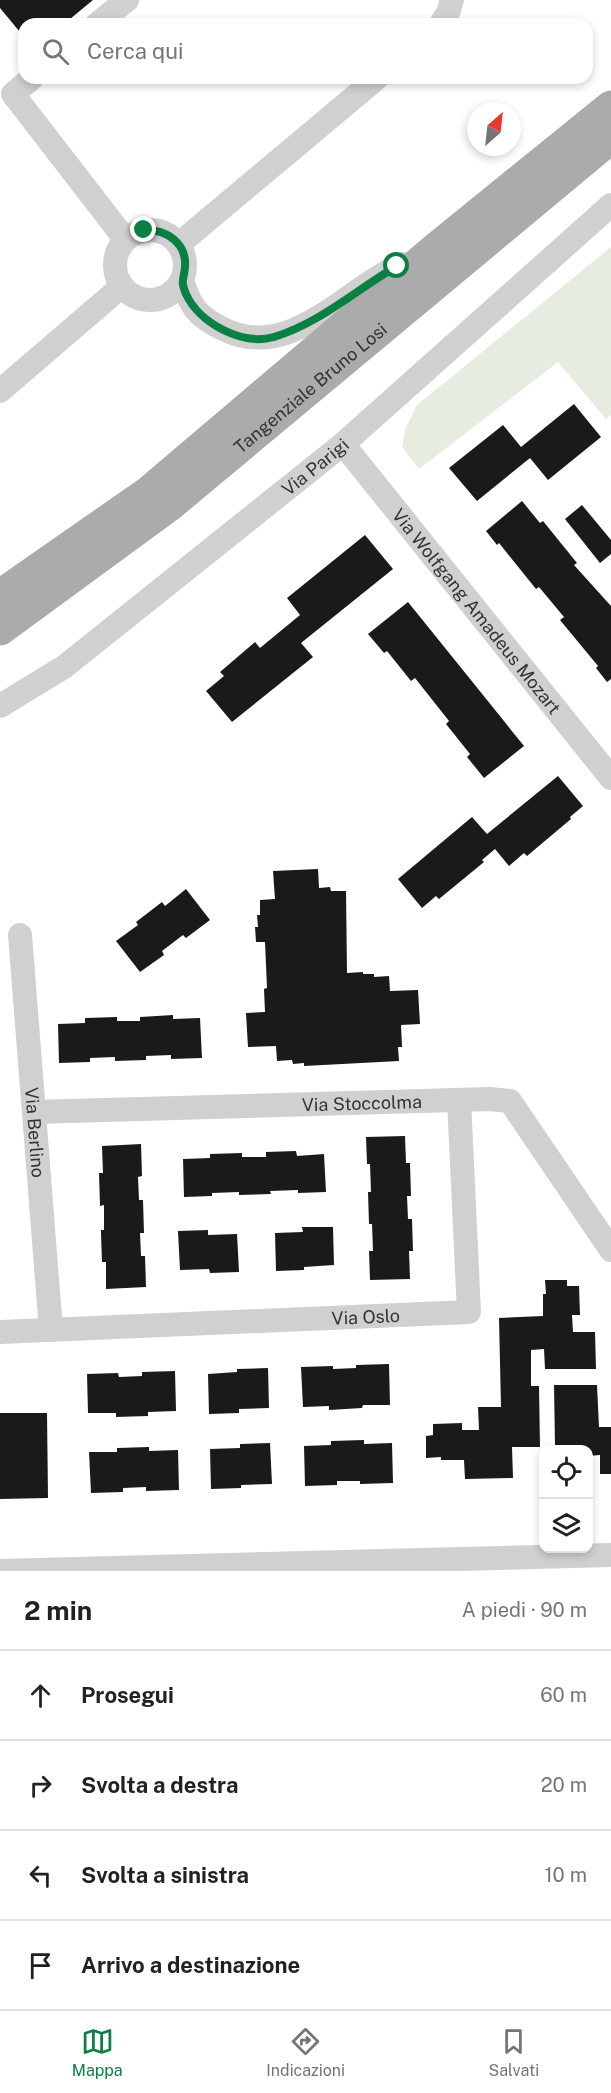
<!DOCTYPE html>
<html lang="it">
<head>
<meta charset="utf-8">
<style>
	body { margin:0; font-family:"Public Sans",sans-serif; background:#f2f2f2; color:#202124 }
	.controls { position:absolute; right:18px; bottom:18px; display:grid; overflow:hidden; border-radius:12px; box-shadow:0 3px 9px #0003 }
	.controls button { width:54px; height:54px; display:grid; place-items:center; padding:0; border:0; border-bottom:2px solid #e0e0e0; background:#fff; color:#202124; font:30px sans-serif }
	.compass { position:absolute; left:467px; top:102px; width:54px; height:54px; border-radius:50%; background:#fff; box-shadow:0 3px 9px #0003; rotate:27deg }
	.stop { position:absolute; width:18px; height:18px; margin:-14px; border:4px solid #0b8043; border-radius:50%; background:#fff }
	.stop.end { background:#0b8043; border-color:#fff; box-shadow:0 2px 6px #0008 }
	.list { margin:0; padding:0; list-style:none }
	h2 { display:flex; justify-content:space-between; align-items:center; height:78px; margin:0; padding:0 24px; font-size:26px }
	h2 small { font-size:20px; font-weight:400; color:#757577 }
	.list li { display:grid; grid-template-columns:39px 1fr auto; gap:18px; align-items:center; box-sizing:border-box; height:90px; padding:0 24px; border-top:2px solid #e0e0e0 }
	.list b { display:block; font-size:22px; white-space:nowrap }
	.list em { font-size:20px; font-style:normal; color:#757577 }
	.icon { flex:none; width:33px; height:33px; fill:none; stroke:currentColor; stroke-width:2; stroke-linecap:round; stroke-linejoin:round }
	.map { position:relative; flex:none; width:611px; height:1571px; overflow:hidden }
	.search { position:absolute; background:#fff; box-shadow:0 3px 9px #0003; left:18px; right:18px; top:18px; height:66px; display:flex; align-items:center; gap:15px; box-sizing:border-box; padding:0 21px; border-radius:18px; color:#757577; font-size:22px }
	.sheet { height:438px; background:#fff }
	nav { display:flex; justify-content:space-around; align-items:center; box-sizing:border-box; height:84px; border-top:2px solid #e0e0e0; background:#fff; font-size:16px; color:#757577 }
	nav a { display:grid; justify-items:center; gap:3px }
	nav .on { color:#0b8043 }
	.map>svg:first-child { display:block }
</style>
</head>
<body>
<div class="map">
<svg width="611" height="1571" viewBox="0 0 611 1571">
	<rect width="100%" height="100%" fill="#fff"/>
	<!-- green -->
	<path fill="#e6ecdf" d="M611 247V415L606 419 558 362 419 469 402 447 405 430 417 405Z"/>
	<!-- building -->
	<g fill="#1a1a1a">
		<path d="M0 0H93L64 24H24V37L0 8Z"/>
		<path d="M574 404 601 437 548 480 530 458 477 501 449 468 503 425 521 447Z"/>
		<path d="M522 501 540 523 543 521 577 563 574 565 611 606V679L607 682 596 668 598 666 560 620 564 617 539 587 536 589 499 543 497 545 486 531Z"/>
		<path d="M582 505 611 540V554L600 563 565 519Z"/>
		<path d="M365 535 393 569 301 643 313 657 232 722 206 691 224 676 220 672 255 642 260 648 300 615 287 598Z"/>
		<path d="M408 602 524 746 484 778 467 757 470 754 446 724 449 721 415 678 411 681 387 651 384 653 368 634Z"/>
		<path d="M558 776 583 806 570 817 571 819 527 856 524 853 509 866 495 849 482 860 484 862 439 899 436 896 422 908 398 879 472 817 487 834Z"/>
		<path d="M318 869 319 888 330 887 331 891H346L347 973 363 972V974H374V977L389 976 390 991 418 990 420 1024 401 1025 402 1047H398L399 1061 304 1066V1063L293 1064 292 1060 277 1061 276 1046 248 1047 246 1013 265 1012 264 989 267 988 265 942H256L255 927H258L257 915H260V900L275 899 273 871Z"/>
		<path d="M186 889 210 920 186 938 183 935 162 951 164 955 140 972 116 941 138 925 136 922 162 902 165 906Z"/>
		<path d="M173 1015V1019L200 1018 202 1058 171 1059V1055L146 1056V1060L115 1061V1057L90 1058V1062L59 1063 58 1024 85 1023V1018L117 1017V1021H140V1017Z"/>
		<path d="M405 1136 406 1163H410L411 1196H407L408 1219H412L413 1251H409L410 1279 370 1280 369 1251H373L372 1224H369L368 1192H371L370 1164H367L366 1137Z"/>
		<path d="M141 1144 142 1176 138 1177 139 1200H143L144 1233H140L141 1256H145L146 1287 106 1289V1262H102L101 1234V1230H104V1205L100 1206 99 1173H103L102 1146Z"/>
		<path d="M296 1151 297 1156 324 1154 326 1192 298 1193V1190L270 1191 271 1194 239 1195V1192L212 1193V1196L184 1197 183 1159 210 1158V1154L242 1153V1157H266V1152Z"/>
		<path d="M302 1227H333L334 1265 304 1267V1270L276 1271 275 1233 303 1232Z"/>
		<path d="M208 1230V1235L237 1234 239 1272 210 1273 209 1269 180 1270 178 1231Z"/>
		<path d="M545 1280H567V1286H579L580 1315H572L573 1332H595L596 1369H545L544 1349 531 1350V1386H539L540 1447H512L513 1478 465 1479 464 1460H441V1457L426 1458V1436L433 1435V1424L462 1423V1430H479L478 1407H501L499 1318 543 1316V1294H546Z"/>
		<path d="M389 1364 390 1405H363L362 1408 329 1410V1406L303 1407 301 1367 333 1366V1369L356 1368V1365Z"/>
		<path d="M268 1368 269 1408 239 1409V1413L209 1414 208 1374 237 1372V1369Z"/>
		<path d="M175 1371 176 1411 148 1412V1416L116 1417V1413H88L87 1374 118 1373 119 1377 142 1376V1372Z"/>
		<path d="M554 1385H597L599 1427H611V1474H600V1455L588 1456V1449H562V1446H555Z"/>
		<path d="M0 1413H47L48 1498 0 1499Z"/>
		<path d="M364 1440V1444L392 1443 393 1483 360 1484V1481H337V1485L305 1486 304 1446 331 1445V1441Z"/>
		<path d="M270 1443 272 1484 241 1485V1488L211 1489 210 1449 240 1448V1444Z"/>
		<path d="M149 1447V1451L178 1450 179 1490 146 1491V1487L123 1488V1492L91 1493 89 1452H117V1448Z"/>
	</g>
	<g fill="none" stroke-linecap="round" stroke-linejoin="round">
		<!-- minor -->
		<g stroke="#d0d0d0" stroke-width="24">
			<path d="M97 24 127 0"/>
			<path d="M441 24 448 13 452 0"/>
			<path d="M32 78 13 94 125 239"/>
			<circle cx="150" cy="265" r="35"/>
			<path d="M179 244 377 78"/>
			<path d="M182 280C190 306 197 316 221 328 290 364 345 289 402 264"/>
			<path d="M0 391 121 287"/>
			<path id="s1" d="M343 444 611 778"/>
			<path id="s2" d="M0 706 64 667 343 444 611 205"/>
			<path id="s3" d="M20 935 51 1330"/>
			<path id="s4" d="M34 1112 490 1099 510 1101 611 1250"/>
			<path id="s5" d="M0 1332 469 1312 459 1100"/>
			<path d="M0 1571 611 1555"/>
		</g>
		<!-- primary -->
		<g stroke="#ababab" stroke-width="33">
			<path d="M0 596 148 493 437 248 611 107"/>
			<path id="s6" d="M0 629 168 506 611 137"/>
		</g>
	</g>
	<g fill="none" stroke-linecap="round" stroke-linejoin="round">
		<!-- route -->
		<path stroke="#0b8043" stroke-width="8" d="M144 230C166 229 187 243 185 267 184 280 180 280 186 294 199 323 242 346 274 337 320 323 356 290 397 266"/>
	</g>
	<g text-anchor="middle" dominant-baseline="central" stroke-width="6" stroke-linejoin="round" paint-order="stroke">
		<!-- street labels -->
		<g font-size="18" fill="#333" stroke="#fff">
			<text stroke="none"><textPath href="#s6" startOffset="393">Tangenziale Bruno Losi</textPath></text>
			<text stroke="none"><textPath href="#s2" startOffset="396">Via Parigi</textPath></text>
			<text stroke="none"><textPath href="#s1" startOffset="214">Via Wolfgang Amadeus Mozart</textPath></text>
			<text stroke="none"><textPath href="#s4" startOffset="328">Via Stoccolma</textPath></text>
			<text stroke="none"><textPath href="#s3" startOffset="198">Via Berlino</textPath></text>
			<text stroke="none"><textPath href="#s5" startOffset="366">Via Oslo</textPath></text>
		</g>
	</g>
</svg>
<div class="controls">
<button><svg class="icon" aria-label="locate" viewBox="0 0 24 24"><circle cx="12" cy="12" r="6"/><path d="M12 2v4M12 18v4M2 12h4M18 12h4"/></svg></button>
<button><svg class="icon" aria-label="layers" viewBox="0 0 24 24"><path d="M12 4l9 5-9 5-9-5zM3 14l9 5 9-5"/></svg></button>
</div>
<svg class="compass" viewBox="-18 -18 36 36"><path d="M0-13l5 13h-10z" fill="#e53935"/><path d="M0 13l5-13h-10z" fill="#757577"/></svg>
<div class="stop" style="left:397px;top:266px"></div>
<div class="stop end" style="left:144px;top:230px"></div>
<div class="search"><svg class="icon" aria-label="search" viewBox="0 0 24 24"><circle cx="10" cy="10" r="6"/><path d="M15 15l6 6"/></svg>Cerca qui</div>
</div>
<section class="sheet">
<h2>2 min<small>A piedi · 90 m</small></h2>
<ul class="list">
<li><svg class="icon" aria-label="ahead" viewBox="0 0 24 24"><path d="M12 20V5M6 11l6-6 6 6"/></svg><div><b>Prosegui</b></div><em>60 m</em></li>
<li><svg class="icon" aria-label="right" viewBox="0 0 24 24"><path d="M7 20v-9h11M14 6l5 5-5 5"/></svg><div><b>Svolta a destra</b></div><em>20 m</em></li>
<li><svg class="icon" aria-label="left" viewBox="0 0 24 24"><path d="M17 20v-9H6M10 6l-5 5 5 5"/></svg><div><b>Svolta a sinistra</b></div><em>10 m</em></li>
<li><svg class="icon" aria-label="arrive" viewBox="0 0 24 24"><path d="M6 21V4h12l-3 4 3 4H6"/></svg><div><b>Arrivo a destinazione</b></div></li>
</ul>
</section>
<nav>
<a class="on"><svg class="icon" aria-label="map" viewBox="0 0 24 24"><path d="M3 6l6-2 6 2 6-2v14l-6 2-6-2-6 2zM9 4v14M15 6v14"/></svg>Mappa</a>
<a><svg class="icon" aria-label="directions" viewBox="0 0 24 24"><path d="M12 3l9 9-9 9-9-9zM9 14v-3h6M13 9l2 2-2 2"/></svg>Indicazioni</a>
<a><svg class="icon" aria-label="saved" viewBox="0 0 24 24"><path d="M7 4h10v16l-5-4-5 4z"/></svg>Salvati</a>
</nav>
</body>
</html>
